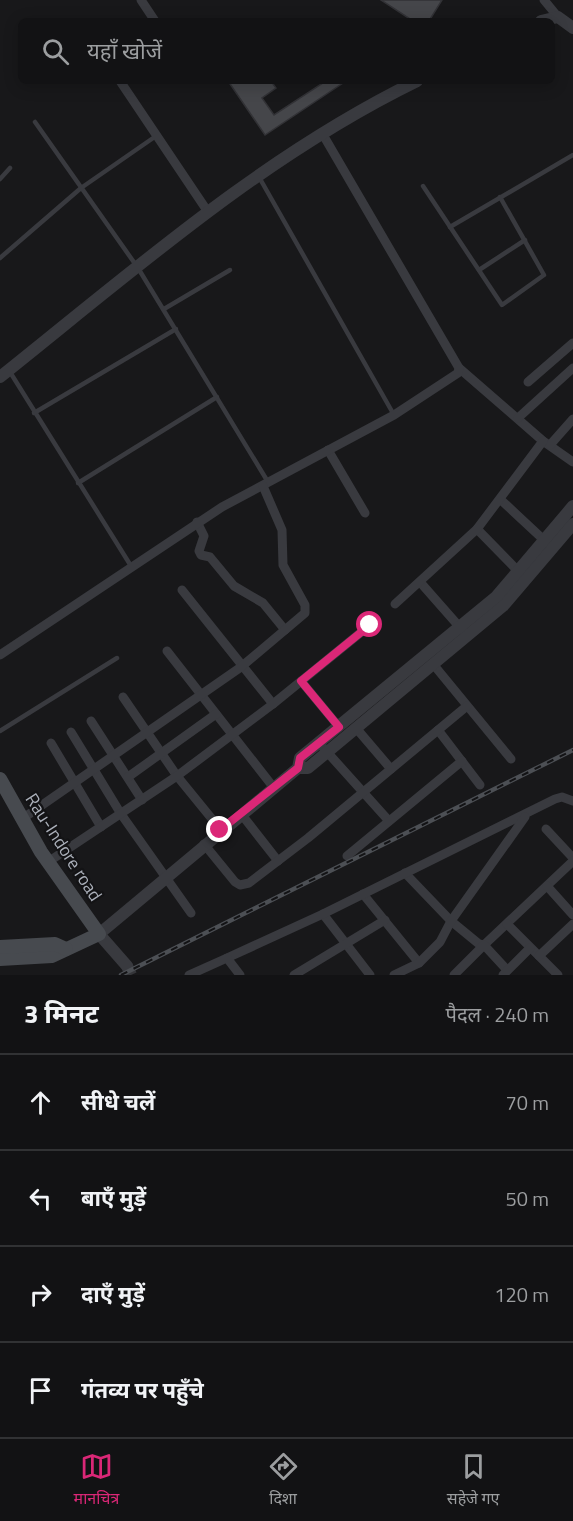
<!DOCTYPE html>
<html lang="hi">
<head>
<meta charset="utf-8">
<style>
	body { margin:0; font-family:"Titillium Web","Noto Sans Devanagari",sans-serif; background:#1f2022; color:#f1f3f6 }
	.stop { position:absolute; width:18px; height:18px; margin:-14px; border:4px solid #db2777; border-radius:50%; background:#fff }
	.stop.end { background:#db2777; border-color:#fff; box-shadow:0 2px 6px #0008 }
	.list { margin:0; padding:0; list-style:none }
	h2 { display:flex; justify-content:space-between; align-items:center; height:78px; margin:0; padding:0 24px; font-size:26px }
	h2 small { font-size:20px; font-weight:400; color:#9c9ea0 }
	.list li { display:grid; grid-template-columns:39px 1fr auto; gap:18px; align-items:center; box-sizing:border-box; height:96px; padding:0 24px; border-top:2px solid #313234 }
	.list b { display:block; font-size:22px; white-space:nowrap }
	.list em { font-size:20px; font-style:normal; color:#9c9ea0 }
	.icon { flex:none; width:33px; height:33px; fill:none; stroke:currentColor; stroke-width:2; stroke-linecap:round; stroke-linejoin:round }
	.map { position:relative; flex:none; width:573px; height:975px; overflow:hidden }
	.search { position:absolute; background:#121214; box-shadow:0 3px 15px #0003; left:18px; right:18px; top:18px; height:66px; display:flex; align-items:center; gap:15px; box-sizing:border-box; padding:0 21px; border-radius:9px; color:#9c9ea0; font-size:22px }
	.sheet { height:462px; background:#121214 }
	nav { display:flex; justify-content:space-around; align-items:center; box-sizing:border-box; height:84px; border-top:2px solid #313234; background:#121214; font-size:16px; color:#9c9ea0 }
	nav a { display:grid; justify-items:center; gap:3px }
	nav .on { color:#db2777 }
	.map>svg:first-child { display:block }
</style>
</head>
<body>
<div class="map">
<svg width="573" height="975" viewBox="0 0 573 975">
	<rect width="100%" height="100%" fill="#18181a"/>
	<!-- building -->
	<g fill="#45464a" stroke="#323236" stroke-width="1.5">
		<path d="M381 0H442L429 21H413Z"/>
		<path d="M228 81H271L276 88 262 98 274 115 323 83 321 81H346L265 135Z"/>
	</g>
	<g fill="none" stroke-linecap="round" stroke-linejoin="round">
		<!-- tertiary-tunnel -->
		<path stroke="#35363a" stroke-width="12" stroke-dasharray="12 6" stroke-linecap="butt" d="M127 966 131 975"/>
		<!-- service -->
		<g stroke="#393a3f" stroke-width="4.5">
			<path d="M35 122 138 268 268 482"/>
			<path d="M259 177 394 415"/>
			<path d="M0 179 10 168"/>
			<path d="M423 186 502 305 544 275 500 197"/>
			<path d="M450 227 573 155"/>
			<path d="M0 258 81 188 156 136"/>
			<path d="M479 270 525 240"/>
			<path d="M164 309 230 270"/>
			<path d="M10 372 131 566"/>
			<path d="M34 413 176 329"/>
			<path d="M78 483 217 397"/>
			<path d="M0 731 117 658"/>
		</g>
		<!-- minor -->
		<g stroke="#393a3f" stroke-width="9">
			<path d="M141 0 155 21"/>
			<path d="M544 0 558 17"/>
			<path d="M120 81 208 212"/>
			<path d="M459 368 543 441 573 462"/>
			<path d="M528 382 573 343"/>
			<path d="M518 418 573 368"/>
			<path d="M550 445 573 419"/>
			<path d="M328 450 365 513"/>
			<path d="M501 500 545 541"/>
			<path d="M197 522 204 536 199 551 201 555 210 557 234 586 263 603 285 630"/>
			<path d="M477 529 519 572"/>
			<path d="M420 582 464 632"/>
			<path d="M182 590 273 704"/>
			<path d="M395 604 477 529 543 441"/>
			<path d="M167 651 274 788"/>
			<path d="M0 655 222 507 394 415 458 373 459 368 322 133"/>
			<path d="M433 664 511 759"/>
			<path d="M301 681 339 727"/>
			<path d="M123 697 177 776 221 830"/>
			<path d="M91 721 142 800"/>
			<path d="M356 728 391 769"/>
			<path d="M438 730 480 785"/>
			<path d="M71 732 121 814 191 913"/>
			<path d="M51 743 101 827"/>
			<path d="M319 743 389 821"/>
			<path d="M128 777 216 714"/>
			<path d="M242 815 278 861"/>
			<path d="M22 819 241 667 305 613V605L283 565 282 530 263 486"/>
			<path d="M546 829 573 858"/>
			<path d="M204 844 235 882 240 885 249 883 308 838 467 706"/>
			<path d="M347 856 462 761"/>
			<path d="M48 862 177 776 273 704 370 625"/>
			<path d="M405 873 451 921 479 944 484 945 573 861"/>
			<path d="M547 886 573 915"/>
			<path d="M363 894 419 963"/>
			<path d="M323 914 370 975"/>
			<path d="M507 924 558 975"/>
			<path d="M539 956 573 924"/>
			<path d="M227 958 323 914 555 799 562 797 573 801"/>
			<path d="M189 975 227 958 240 975"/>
			<path d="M294 975 385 920"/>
			<path d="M394 975 419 963 440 942 451 921 525 817"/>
			<path d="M454 975 484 945 507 970"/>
			<path d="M503 975 530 948"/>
		</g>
		<!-- tertiary -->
		<g stroke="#393a3f" stroke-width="12">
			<path d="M541 21 558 17 573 28"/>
			<path d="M0 377C133 271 263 156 417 81"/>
			<path d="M298 768H308L503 606 573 524"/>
			<path d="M127 966 99 934 298 768 300 758 496 597 573 506"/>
		</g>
		<!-- secondary -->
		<g stroke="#474a4f" stroke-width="14">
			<path d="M0 779 41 852 99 934 52 956 0 959"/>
			<path d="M0 947 55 944 66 949"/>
		</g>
		<defs>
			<path id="rail" d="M121 975 573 750"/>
		</defs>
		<!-- rail casing -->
		<use href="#rail" stroke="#4c4f54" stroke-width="4.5"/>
		<!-- rail -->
		<use href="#rail" stroke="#131315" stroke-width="2" stroke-dasharray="7" stroke-linecap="butt"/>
	</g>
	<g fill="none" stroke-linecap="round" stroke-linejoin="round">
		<!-- route -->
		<path stroke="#db2777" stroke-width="8" d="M220 830 298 768 300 758 339 727 301 681 370 625"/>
	</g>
	<g text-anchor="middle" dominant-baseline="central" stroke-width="4.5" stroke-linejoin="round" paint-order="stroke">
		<!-- street labels -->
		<g font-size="18" fill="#abb0ba" stroke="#131315">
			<text transform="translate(64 847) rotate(57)">Rau-Indore road</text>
		</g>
	</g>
</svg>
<div class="stop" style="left:370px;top:625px"></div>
<div class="stop end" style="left:220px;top:830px"></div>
<div class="search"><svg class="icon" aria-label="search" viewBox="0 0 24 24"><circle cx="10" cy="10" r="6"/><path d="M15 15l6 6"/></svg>यहाँ खोजें</div>
</div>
<section class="sheet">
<h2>3 मिनट<small>पैदल · 240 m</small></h2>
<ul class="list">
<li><svg class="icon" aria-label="ahead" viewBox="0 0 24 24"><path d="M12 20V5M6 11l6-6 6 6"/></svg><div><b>सीधे चलें</b></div><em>70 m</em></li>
<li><svg class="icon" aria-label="left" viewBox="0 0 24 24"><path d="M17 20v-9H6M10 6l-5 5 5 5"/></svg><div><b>बाएँ मुड़ें</b></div><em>50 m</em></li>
<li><svg class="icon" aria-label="right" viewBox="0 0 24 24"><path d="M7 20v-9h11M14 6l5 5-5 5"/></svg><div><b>दाएँ मुड़ें</b></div><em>120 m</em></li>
<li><svg class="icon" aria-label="arrive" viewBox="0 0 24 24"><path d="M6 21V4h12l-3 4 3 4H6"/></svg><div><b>गंतव्य पर पहुँचे</b></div></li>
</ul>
</section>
<nav>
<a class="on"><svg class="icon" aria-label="map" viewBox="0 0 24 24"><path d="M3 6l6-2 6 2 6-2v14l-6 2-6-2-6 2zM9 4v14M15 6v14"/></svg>मानचित्र</a>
<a><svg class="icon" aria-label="directions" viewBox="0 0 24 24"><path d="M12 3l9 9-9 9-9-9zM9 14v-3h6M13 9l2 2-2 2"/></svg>दिशा</a>
<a><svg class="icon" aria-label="saved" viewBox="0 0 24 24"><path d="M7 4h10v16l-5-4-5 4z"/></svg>सहेजे गए</a>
</nav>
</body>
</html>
